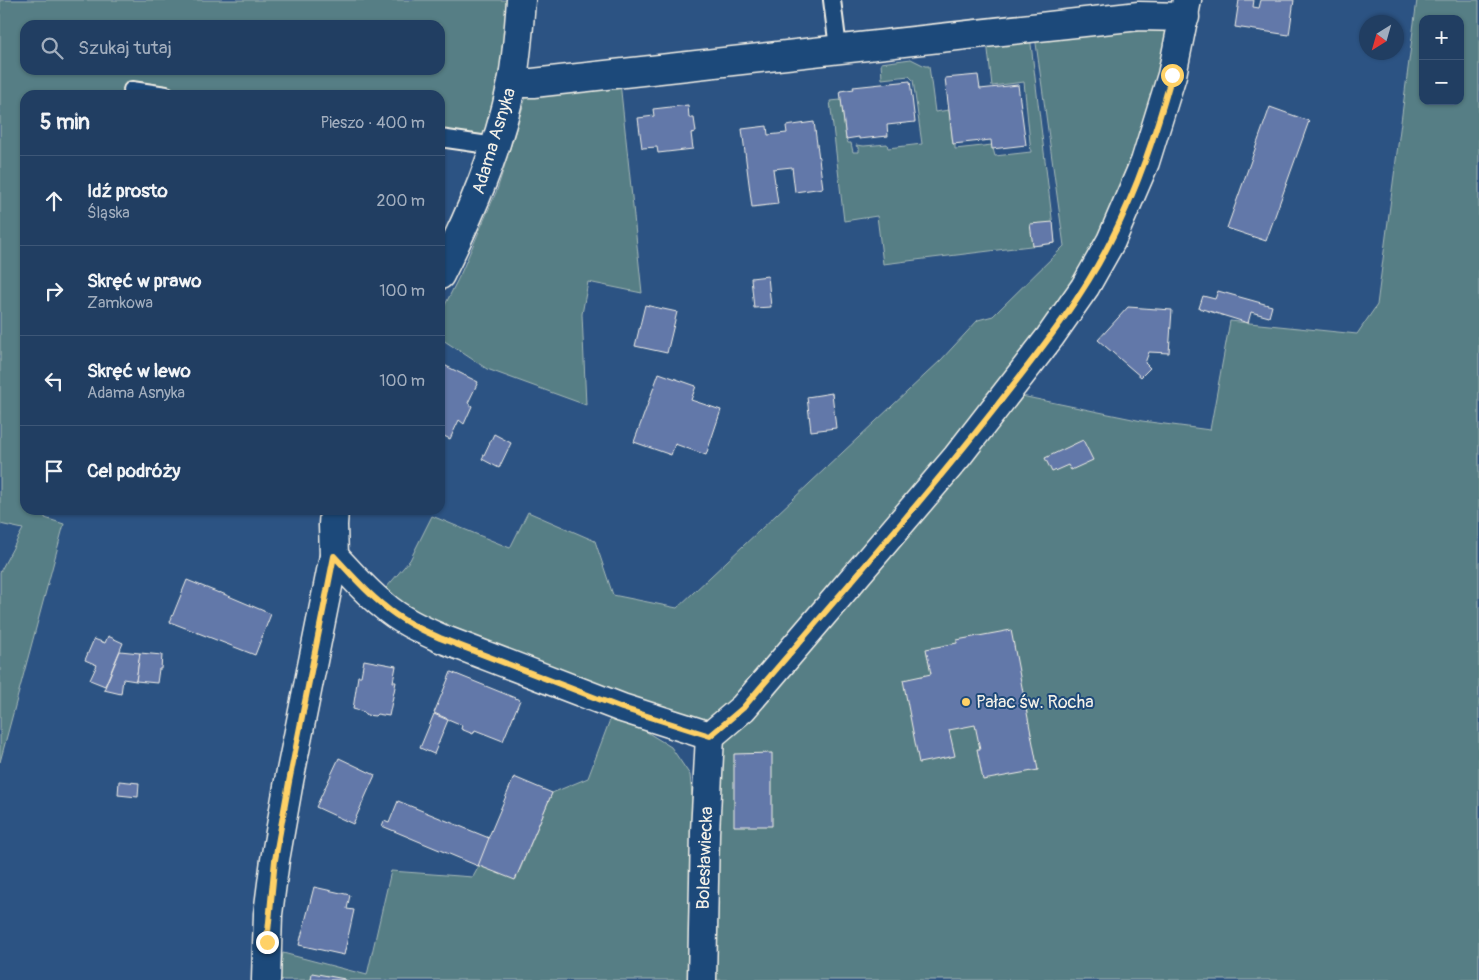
<!DOCTYPE html>
<html lang="pl">
<head>
<meta charset="utf-8">
<style>
	body { margin:0; font-family:Pangolin,sans-serif; background:#2d496b; color:#f1f3f6 }
	.controls { position:absolute; right:15px; top:15px; display:grid; overflow:hidden; border-radius:10px; box-shadow:0 1px 4px #0004 }
	.controls button { width:45px; height:45px; display:grid; place-items:center; padding:0; border:0; border-bottom:1px solid #3e5777; background:#213e62; color:#f1f3f6; font:25px sans-serif }
	.compass { position:absolute; left:1359px; top:15px; width:45px; height:45px; border-radius:50%; background:#213e62; box-shadow:0 1px 4px #0004; rotate:217deg }
	.stop { position:absolute; width:15px; height:15px; margin:-11px; border:4px solid #ffd166; border-radius:50%; background:#fff }
	.stop.end { background:#ffd166; border-color:#fff; box-shadow:0 1px 5px #0008 }
	.list { margin:0; padding:0; list-style:none }
	h2 { display:flex; justify-content:space-between; align-items:center; height:65px; margin:0; padding:0 20px; font-size:21px }
	h2 small { font-size:16px; font-weight:400; color:#a2aebe }
	.list li { display:grid; grid-template-columns:32px 1fr auto; gap:15px; align-items:center; box-sizing:border-box; height:90px; padding:0 20px; border-top:1px solid #3e5777 }
	.list b { display:block; font-size:19px; white-space:nowrap }
	.list p { margin:0; font-size:16px; white-space:nowrap; color:#a2aebe }
	.list em { font-size:16px; font-style:normal; color:#a2aebe }
	.icon { flex:none; width:28px; height:28px; fill:none; stroke:currentColor; stroke-width:2; stroke-linecap:round; stroke-linejoin:round }
	.map { position:relative; flex:none; width:1479px; height:980px; overflow:hidden }
	.search { position:absolute; background:#213e62; box-shadow:0 1px 4px #0004; left:20px; top:20px; width:425px; height:55px; display:flex; align-items:center; gap:12px; box-sizing:border-box; padding:0 18px; border-radius:15px; color:#a2aebe; font-size:19px }
	.panel { position:absolute; background:#213e62; box-shadow:0 1px 4px #0004; left:20px; top:90px; width:425px; height:425px; border-radius:15px }
	.map>svg:first-child { display:block }
</style>
</head>
<body>
<div class="map">
<svg width="1479" height="980" viewBox="0 0 1479 980">
	<rect width="100%" height="100%" fill="#2c5383"/>
	<filter id="ink" filterUnits="userSpaceOnUse"><feTurbulence type="fractalNoise" baseFrequency=".02" numOctaves="2"/><feDisplacementMap in="SourceGraphic" scale="10" xChannelSelector="R" yChannelSelector="G"/><feConvolveMatrix kernelMatrix="1 2 1 2 8 2 1 2 1" color-interpolation-filters="sRGB"/></filter>
	<g filter="url(#ink)">
		<!-- green -->
		<g fill="#567e85" stroke="#a5b8b6" fill-rule="evenodd">
			<path d="M0 0H518L497 145 440 137V95H25V510H46L45 518 64 524 0 762V572L23 529 0 524ZM25 25H440V70H25Z"/>
			<path d="M1417 0H1479V980H279L283 953 367 975 391 871 473 877 479 866 516 879 552 793 588 778 611 717 637 726 671 747 690 775 693 805 709 733 667 720 643 700 595 688 418 617 419 612 400 601 386 588 410 560 432 516 510 548 528 512 595 541 613 595 677 608 941 360 978 320 993 316 1064 246 1035 36 1170 28 1159 76 1136 145 1097 239 1070 287 994 388 1007 393 1142 421 1210 430 1230 321 1357 334 1377 305ZM1423 19H1460V101H1423Z"/>
			<path d="M1030 36 1055 243 883 264 877 216 844 221 830 101 841 100 846 138 848 143H851L853 152H859V147H857L856 145 864 146 887 144 888 148 922 144 913 80 909 76 882 79 881 63 911 59 925 66H929L935 112 949 110 953 144H955V149L992 145 995 156 1031 152 1024 82 992 86 987 41Z"/>
			<path d="M620 82 642 293 588 282 582 314 586 405 487 369 440 338V315L461 273 497 190 525 100 528 95Z"/>
		</g>
		<!-- building -->
		<g fill="#6278a9" stroke="#f4f1e8">
			<path d="M1239 0H1254L1253 7 1259 8 1261 0H1294L1289 35 1235 27Z"/>
			<path d="M978 75 980 89 1018 85 1026 145 992 149 991 140 953 144 945 78Z"/>
			<path d="M910 81 915 122 887 125 888 136 859 139V137L846 139 840 91 854 89 853 87Z"/>
			<path d="M688 105 689 118H694L696 132 691 133 693 149 658 153 657 147 642 148 638 118 654 116 653 109Z"/>
			<path d="M1270 107 1309 121 1266 241 1227 228Z"/>
			<path d="M814 122 823 188 795 192 792 167 773 169 778 204 752 207 742 129 767 126 768 135 787 133 786 126Z"/>
			<path d="M1053 222 1055 243 1033 246 1030 224Z"/>
			<path d="M768 276 771 307 754 308 751 278Z"/>
			<path d="M1218 291 1272 306 1269 317 1251 312 1248 323 1199 308 1203 296 1215 299Z"/>
			<path d="M645 305 677 312 667 353 635 346Z"/>
			<path d="M1128 307 1172 310 1169 353 1149 352 1145 363 1150 368 1141 377 1098 340Z"/>
			<path d="M440 363 478 382 468 403 472 406 464 424 459 420 450 439 440 434Z"/>
			<path d="M659 373 696 386 691 400 721 410 706 455 675 444 671 455 634 442Z"/>
			<path d="M832 393 836 428 811 431 807 397Z"/>
			<path d="M494 434 511 443 499 468 482 459Z"/>
			<path d="M1083 440 1093 460 1071 470 1068 465 1052 472 1045 458Z"/>
			<path d="M187 580 219 593V592L271 614 255 655 170 622Z"/>
			<path d="M1011 630 1038 770 983 780 977 749H980L975 725 949 730 955 756 919 763 903 680 931 674 926 649 957 643V640Z"/>
			<path d="M108 636 123 643 105 686 90 680 97 665 85 660 94 639 105 643Z"/>
			<path d="M120 651 140 653 136 681 123 679 121 694 104 690Z"/>
			<path d="M140 653 162 655 161 669H159L157 683 136 681Z"/>
			<path d="M364 660 396 666 393 682H396L389 716 377 714 375 716 366 715 364 712 353 709 358 676H361Z"/>
			<path d="M451 672 520 700 503 741 475 730 473 734 461 729 462 725 434 713Z"/>
			<path d="M434 714 448 720 434 754 420 748Z"/>
			<path d="M772 753V826H734V754Z"/>
			<path d="M339 758 375 775 353 824 316 807Z"/>
			<path d="M514 777 552 793 515 880 477 865Z"/>
			<path d="M119 781 139 783 138 797 118 795Z"/>
			<path d="M398 801 489 838 478 866 382 826 384 821 389 823Z"/>
			<path d="M314 887 350 895 347 909 354 910 344 955 299 945Z"/>
			<path d="M312 973 345 979V980H311Z"/>
		</g>
		<g fill="none" stroke-linecap="round" stroke-linejoin="round">
			<defs>
				<g id="service">
					<path d="M832 0 838 48"/>
					<path d="M132 90 166 95"/>
					<path d="M440 138 495 146"/>
				</g>
				<g id="minor">
					<path d="M512 83H533L1139 16 1185 17"/>
					<path d="M440 275C471 213 498 151 512 83 517 56 519 28 521 0"/>
					<path d="M334 556C350 573 365 591 383 605 400 620 420 629 440 638L622 708 710 736"/>
					<path d="M710 736 743 708 957 457 1050 337 1085 287 1111 241 1145 162 1172 75 1187 0"/>
					<path d="M266 980 268 914 275 860 289 781 334 556 333 525 334 510"/>
					<path d="M702 980 705 832 710 736"/>
				</g>
			</defs>
			<!-- service casing -->
			<use href="#service" stroke="#f4f1e8" stroke-width="20"/>
			<!-- minor casing -->
			<use href="#minor" stroke="#f4f1e8" stroke-width="31"/>
			<!-- service -->
			<use href="#service" stroke="#1f4a7a" stroke-width="16"/>
			<!-- minor -->
			<use href="#minor" stroke="#1f4a7a" stroke-width="28"/>
		</g>
	</g>
	<g fill="none" stroke-linecap="round" stroke-linejoin="round" filter="url(#ink)">
		<!-- route -->
		<path stroke="#ffd166" stroke-width="6" d="M267 942 275 860 289 782 334 556C350 573 365 591 383 605 400 620 420 629 440 638L622 708 710 736 743 708C828 608 915 510 996 407 1037 354 1080 302 1110 242 1138 188 1156 132 1172 75"/>
	</g>
	<!-- markers -->
	<circle fill="#ffd166" stroke="#1f4a7a" stroke-width="2" cx="966" cy="702" r="5"/>
	<g text-anchor="middle" dominant-baseline="central" stroke-width="4" stroke-linejoin="round" paint-order="stroke">
		<!-- street labels -->
		<g font-size="18" fill="#f4f1e8" stroke="#1f4a7a">
			<text transform="translate(494 141) rotate(-73)">Adama Asnyka</text>
			<text transform="translate(705 858) rotate(-88)">Bolesławiecka</text>
		</g>
		<!-- poi labels -->
		<g font-size="18" fill="#f4f1e8" stroke="#1f4a7a" text-anchor="start">
			<text x="976" y="702">Pałac św. Rocha</text>
		</g>
	</g>
</svg>
<div class="controls">
<button>+</button>
<button>−</button>
</div>
<svg class="compass" viewBox="-18 -18 36 36"><path d="M0-13l5 13h-10z" fill="#e53935"/><path d="M0 13l5-13h-10z" fill="#a2aebe"/></svg>
<div class="stop" style="left:1172px;top:75px"></div>
<div class="stop end" style="left:267px;top:942px"></div>
<div class="search"><svg class="icon" aria-label="search" viewBox="0 0 24 24"><circle cx="10" cy="10" r="6"/><path d="M15 15l6 6"/></svg>Szukaj tutaj</div>
<section class="panel">
<h2>5 min<small>Pieszo · 400 m</small></h2>
<ul class="list">
<li><svg class="icon" aria-label="ahead" viewBox="0 0 24 24"><path d="M12 20V5M6 11l6-6 6 6"/></svg><div><b>Idź prosto</b><p>Śląska</p></div><em>200 m</em></li>
<li><svg class="icon" aria-label="right" viewBox="0 0 24 24"><path d="M7 20v-9h11M14 6l5 5-5 5"/></svg><div><b>Skręć w prawo</b><p>Zamkowa</p></div><em>100 m</em></li>
<li><svg class="icon" aria-label="left" viewBox="0 0 24 24"><path d="M17 20v-9H6M10 6l-5 5 5 5"/></svg><div><b>Skręć w lewo</b><p>Adama Asnyka</p></div><em>100 m</em></li>
<li><svg class="icon" aria-label="arrive" viewBox="0 0 24 24"><path d="M6 21V4h12l-3 4 3 4H6"/></svg><div><b>Cel podróży</b></div></li>
</ul>
</section>
</div>
</body>
</html>
